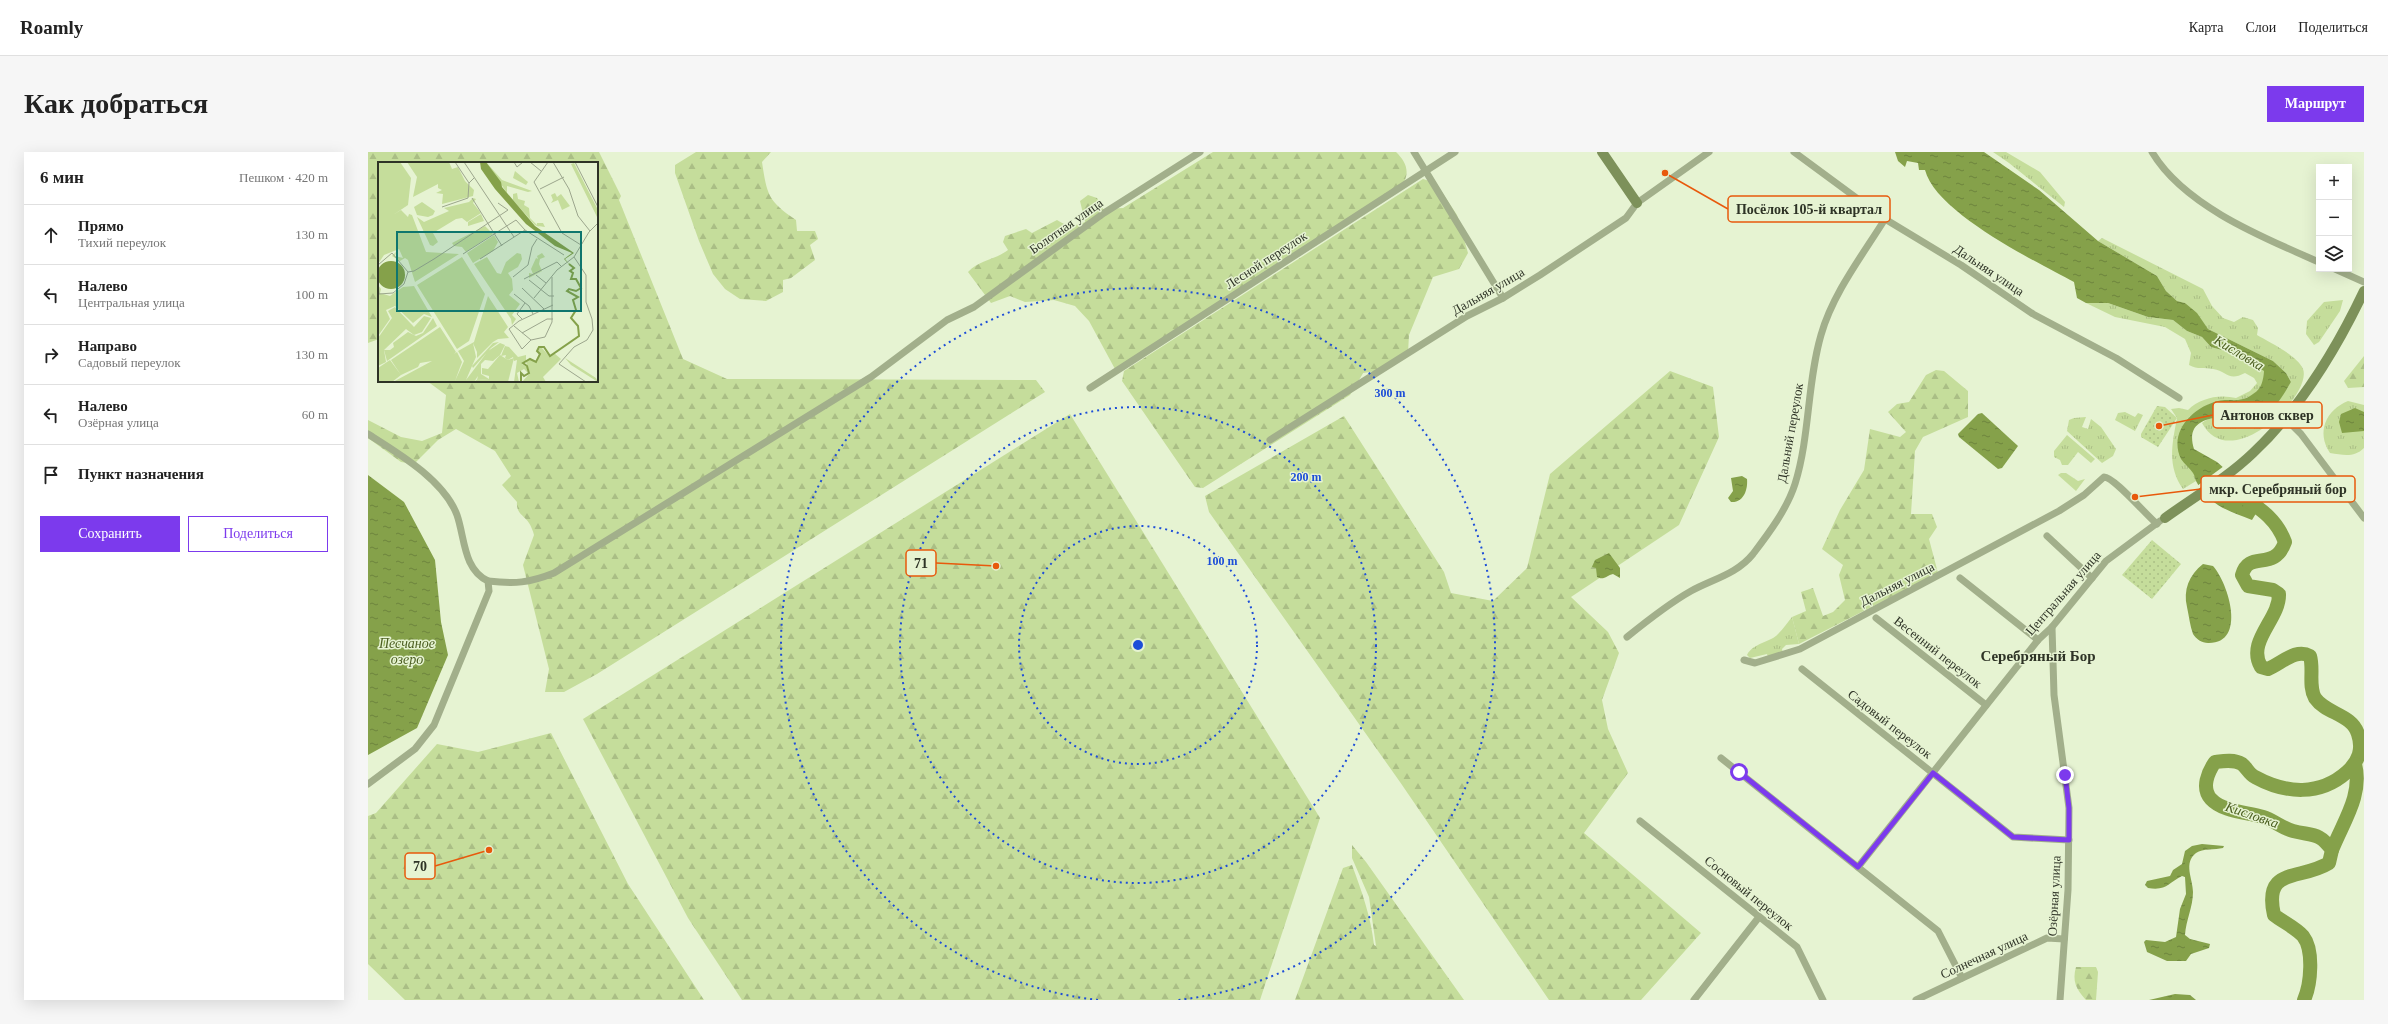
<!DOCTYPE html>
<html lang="ru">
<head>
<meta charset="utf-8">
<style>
	body { margin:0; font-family:"Times New Roman",serif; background:#f6f6f6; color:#222 }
	.controls { position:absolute; right:12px; top:12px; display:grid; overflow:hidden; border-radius:0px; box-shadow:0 4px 16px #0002 }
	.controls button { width:36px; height:36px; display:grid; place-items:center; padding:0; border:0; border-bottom:1px solid #e0e0e0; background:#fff; color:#222; font:20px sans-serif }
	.stop { position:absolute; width:12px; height:12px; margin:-9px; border:3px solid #7c3aed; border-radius:50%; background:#fff }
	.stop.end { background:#7c3aed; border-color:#fff; box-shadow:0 1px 4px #0008 }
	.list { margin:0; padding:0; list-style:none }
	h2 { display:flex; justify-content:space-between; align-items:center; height:52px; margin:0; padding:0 16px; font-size:17px }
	h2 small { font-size:13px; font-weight:400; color:#767676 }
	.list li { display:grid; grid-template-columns:26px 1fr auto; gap:12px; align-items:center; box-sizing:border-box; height:60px; padding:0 16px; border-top:1px solid #e0e0e0 }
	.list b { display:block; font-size:15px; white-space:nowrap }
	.list p { margin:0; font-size:13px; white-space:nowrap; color:#767676 }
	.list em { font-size:13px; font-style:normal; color:#767676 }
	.actions { display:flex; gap:8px; padding:12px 16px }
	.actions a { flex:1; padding:9px 0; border:1px solid #7c3aed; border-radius:0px; text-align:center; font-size:14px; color:#7c3aed }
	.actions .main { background:#7c3aed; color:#fff }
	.icon { flex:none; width:22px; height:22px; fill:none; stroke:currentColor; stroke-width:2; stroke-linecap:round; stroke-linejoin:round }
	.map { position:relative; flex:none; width:1996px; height:848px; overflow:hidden; border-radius:0px }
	header { display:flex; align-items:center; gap:24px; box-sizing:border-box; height:56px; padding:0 20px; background:#fff; border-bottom:1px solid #e0e0e0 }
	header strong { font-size:19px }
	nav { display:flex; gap:22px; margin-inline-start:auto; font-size:14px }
	.intro { display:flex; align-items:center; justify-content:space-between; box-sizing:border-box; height:96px; padding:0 24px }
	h1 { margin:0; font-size:28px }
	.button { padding:10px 18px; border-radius:0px; background:#7c3aed; color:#fff; font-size:14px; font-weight:700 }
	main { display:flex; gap:24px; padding:0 24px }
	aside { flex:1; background:#fff; border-radius:0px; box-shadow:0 4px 16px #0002 }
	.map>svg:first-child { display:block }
</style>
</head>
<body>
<header>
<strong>Roamly</strong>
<nav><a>Карта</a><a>Слои</a><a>Поделиться</a></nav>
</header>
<div class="intro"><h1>Как добраться</h1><a class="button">Маршрут</a></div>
<main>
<aside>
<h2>6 мин<small>Пешком · 420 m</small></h2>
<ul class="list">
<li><svg class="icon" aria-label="ahead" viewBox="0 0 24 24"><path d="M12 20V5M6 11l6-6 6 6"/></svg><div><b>Прямо</b><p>Тихий переулок</p></div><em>130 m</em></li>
<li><svg class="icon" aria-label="left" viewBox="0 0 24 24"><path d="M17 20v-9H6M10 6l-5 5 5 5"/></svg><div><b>Налево</b><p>Центральная улица</p></div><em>100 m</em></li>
<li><svg class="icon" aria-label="right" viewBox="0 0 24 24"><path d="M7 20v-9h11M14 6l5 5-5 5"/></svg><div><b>Направо</b><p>Садовый переулок</p></div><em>130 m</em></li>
<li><svg class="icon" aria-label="left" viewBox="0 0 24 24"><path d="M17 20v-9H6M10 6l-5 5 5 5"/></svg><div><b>Налево</b><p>Озёрная улица</p></div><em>60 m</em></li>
<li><svg class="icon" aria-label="arrive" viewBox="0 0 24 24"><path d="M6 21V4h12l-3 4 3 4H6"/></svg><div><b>Пункт назначения</b></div></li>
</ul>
<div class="actions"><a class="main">Сохранить</a><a>Поделиться</a></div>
</aside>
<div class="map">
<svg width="1996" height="848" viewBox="0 0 1996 848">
	<defs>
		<pattern id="grass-tufts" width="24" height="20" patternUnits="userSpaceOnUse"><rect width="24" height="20" fill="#c5dd9b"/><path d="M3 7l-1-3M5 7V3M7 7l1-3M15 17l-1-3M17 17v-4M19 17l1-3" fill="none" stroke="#aabe85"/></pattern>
		<pattern id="forest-firs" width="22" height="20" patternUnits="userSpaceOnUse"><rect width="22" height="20" fill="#c5dd9b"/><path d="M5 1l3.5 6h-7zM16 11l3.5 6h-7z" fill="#aabe85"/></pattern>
		<pattern id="park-dots" width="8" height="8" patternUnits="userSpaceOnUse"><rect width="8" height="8" fill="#c5dd9b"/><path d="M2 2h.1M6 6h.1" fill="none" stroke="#aabe85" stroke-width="1.8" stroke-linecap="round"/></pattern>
		<pattern id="water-ripples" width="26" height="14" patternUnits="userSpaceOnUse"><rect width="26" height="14" fill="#85a14a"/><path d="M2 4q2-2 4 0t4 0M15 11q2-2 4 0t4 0" fill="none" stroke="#6d843d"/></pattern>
	</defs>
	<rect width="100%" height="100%" fill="#e6f3d2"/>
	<!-- grass -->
	<g fill="url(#grass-tufts)">
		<path d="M1625 0H1638L1672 20 1697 50 1696 55 1641 11Z"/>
		<path d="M1734 86 1835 137 1844 154 1855 166 1866 170 1875 165 1885 168 1890 176 1889 183C1901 190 1930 204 1935 217 1945 243 1862 324 1834 271 1847 261 1861 266 1876 264 1887 264 1917 239 1923 230L1918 221 1905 209 1840 177 1817 151 1809 149 1798 139 1789 124 1730 89Z"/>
		<path d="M1975 148 1972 159 1951 190 1946 193 1938 182 1939 169 1956 150Z"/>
		<path d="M1718 151H1740L1780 165 1805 168 1819 179 1834 185 1843 195 1861 200 1896 219 1895 232 1885 243 1868 250 1852 249 1839 253 1821 265 1828 329 1815 337C1799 314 1804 292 1809 266L1803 257 1811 256 1820 258C1832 246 1851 242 1868 246L1882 239 1889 231 1886 226 1877 221C1860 230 1859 219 1845 217 1836 215 1830 218 1821 213L1823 201 1817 187 1797 175 1747 165Z"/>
		<path d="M1980 249 1996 253V296C1986 306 1975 303 1962 301 1948 280 1958 258 1980 249Z"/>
		<path d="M1757 260 1767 265 1770 261 1775 263 1767 279 1747 268 1750 261Z"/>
		<path d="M1718 265 1714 275 1720 277 1723 267 1733 275 1748 297 1745 304 1734 311 1699 279 1701 268 1706 266Z"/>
		<path d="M1699 283 1727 307 1723 311 1710 300 1700 313H1694L1692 308 1686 305V299Z"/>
		<path d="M1693 321H1698L1710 329 1717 327 1708 339 1690 323Z"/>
		<path d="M1424 465 1431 492 1418 493 1414 497 1415 501 1400 505 1399 502 1382 506 1379 503C1385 491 1403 490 1410 482 1415 477 1420 470 1424 465Z"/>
	</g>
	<!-- forest -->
	<g fill="url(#forest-firs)">
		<path d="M0 0H231L253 44 251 48 315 207 359 227 668 228 677 240 229 522 196 540H177L181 517 155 413 166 383C165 379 163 374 161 371 156 363 148 362 149 350L134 333 143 324 127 299 88 277 70 288 46 312 33 310 0 286V268L33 285 54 289 74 281 78 243 59 229H229V11H11V187L0 191Z"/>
		<path d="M328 0H403L394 10C399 43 400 49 428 68L429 79H447L450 87 442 93 447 108 423 126 415 128V140L398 149 372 147 357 137 345 122 331 89 307 21V13Z"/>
		<path d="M845 0H1028C1037 9 1042 18 1036 30L747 217 721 169 707 154 686 148 657 150 642 144 623 151 600 120C611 108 627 108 640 98L635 90 637 84 658 77 664 81 689 68C700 75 705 75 717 70L712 49 720 43 729 46 735 57 755 56Z"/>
		<path d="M1055 27 1068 31 1089 63 1100 101 1091 117 1065 125 1041 183 1040 201 1016 218 995 221 982 243 835 336 827 335 754 229 756 219Z"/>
		<path d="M1996 204V235L1980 236 1976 229Z"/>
		<path d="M1568 218 1576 219 1600 239V265L1555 285 1547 299 1543 362H1564L1569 375 1561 387 1570 421 1431 492 1424 465 1438 459 1433 440 1445 436 1455 464 1465 460 1477 448 1471 423 1475 413 1454 397 1472 358 1496 318 1502 277 1532 285 1538 280 1520 260 1529 252 1541 250 1558 223Z"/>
		<path d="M1302 219 1345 235 1351 285 1311 373 1203 445 1240 480 1251 501 1234 548 1240 577 1260 621 1216 681 1333 781 1273 848H1181L1032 630 841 360 837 344 976 264 1076 420 1083 441 1125 449 1159 416 1182 322Z"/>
		<path d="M702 262 952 666 892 848H374L320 766 215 567Z"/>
		<path d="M183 581 260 732 336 848H37L0 812V664L8 661 69 592 110 600Z"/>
		<path d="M984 693 998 710 1096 848H927L975 716 984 713C994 740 1003 765 1006 793L1008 794 1001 745 984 706Z"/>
		<path d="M1708 815H1728L1730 820 1728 848H1718C1708 837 1704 829 1708 815Z"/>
	</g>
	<!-- park -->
	<g fill="url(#park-dots)">
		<path d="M1789 254 1797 255 1809 266 1790 295 1773 285V282Z"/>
		<path d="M1784 388 1813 412 1784 447 1754 423Z"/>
	</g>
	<!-- water -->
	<g fill="url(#water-ripples)">
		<path d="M1527 0H1616L1671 38 1730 89 1789 124 1798 139 1809 149 1817 151 1829 161 1840 177 1905 209 1918 221 1923 230C1918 238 1909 255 1901 259 1879 270 1812 252 1826 297L1849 310 1895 350 1884 368C1861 359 1840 353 1828 329 1827 327 1827 324 1825 321 1822 316 1816 312 1813 307 1800 280 1825 255 1850 249 1862 246 1872 252 1885 242 1894 236 1895 229 1896 219L1861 200 1843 195 1834 185 1819 179 1805 168 1780 165 1740 151H1718L1709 146 1706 130C1667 109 1568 61 1557 18H1551L1550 11 1539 9 1537 15 1530 9Z"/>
		<path d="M1987 256 1996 260V279L1974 281 1971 270 1973 262Z"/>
		<path d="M1614 261 1650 294 1634 316 1630 317 1591 285 1590 282 1610 262Z"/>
		<path d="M0 323 36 350 67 408 73 470 80 503 49 576 0 603Z"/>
		<path d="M1374 324 1379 327C1380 337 1376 351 1363 350L1360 346 1365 339 1363 326Z"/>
		<path d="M1241 401 1252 416V426L1245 422C1239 423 1236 429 1229 425L1228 416 1224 415 1227 408Z"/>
		<path d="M1835 412 1845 414C1861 432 1879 492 1840 491 1834 491 1828 487 1825 482 1822 474 1821 464 1819 455 1815 438 1821 423 1835 412Z"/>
		<path d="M1834 692 1856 694 1855 696C1847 698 1835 696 1828 701 1815 711 1825 727 1825 740 1825 755 1818 768 1817 783L1822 787 1842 792 1841 796 1823 802 1818 809H1799L1779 800 1776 790 1778 788 1797 790 1808 785 1812 757 1818 742 1817 725 1814 724C1800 731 1799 739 1780 736L1777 733 1779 729 1802 724 1805 718 1814 712 1817 699 1824 694Z"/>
		<path d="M1807 842 1822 843 1828 848H1781Z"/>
	</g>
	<!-- pier -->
	<path fill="#e6f3d2" d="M1856 314 1867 324 1837 346 1829 334Z"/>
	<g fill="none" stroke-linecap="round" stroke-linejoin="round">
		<!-- river -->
		<g stroke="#85a14a" stroke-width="14">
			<path d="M1875 345C1894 358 1909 368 1917 390 1906 421 1881 397 1874 423L1880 434 1905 438 1911 442C1912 467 1878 489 1893 515L1900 517C1914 511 1928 496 1942 504 1946 517 1940 534 1947 546 1958 562 1984 562 1990 582 1995 597 1991 609 1979 620 1952 644 1918 642 1887 625 1881 622 1879 616 1874 612 1866 607 1855 609 1847 610 1840 620 1833 636 1843 647 1855 660 1879 660 1895 665 1905 668 1914 676 1925 679 1945 684 1951 680 1964 698L1961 711C1932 729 1895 714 1906 763 1915 770 1928 776 1935 784 1946 798 1943 832 1936 848"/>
			<path d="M1964 698C1975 670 1995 643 1987 612"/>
		</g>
		<!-- street -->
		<g stroke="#a2af8b" stroke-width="7">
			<path d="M1046 0 1135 146"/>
			<path d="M1426 0 1517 67 1593 113 1665 162 1748 206 1811 246"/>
			<path d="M1784 0C1816 54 1896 86 1951 110"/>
			<path d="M1967 117 1996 130"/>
			<path d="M722 236 1087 0"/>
			<path d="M1918 267 1933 282 1996 366"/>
			<path d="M0 282C30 301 76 328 89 363 97 386 95 417 120 429L121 439 66 573 47 597 0 632"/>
			<path d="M902 288 1099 164 1135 146 1172 123 1258 66 1269 51 1341 0"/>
			<path d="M1679 384 1724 426"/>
			<path d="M1592 426 1670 488"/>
			<path d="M120 429C147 432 161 431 186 421L503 225 579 168 606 155 736 61 832 0"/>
			<path d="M1508 466 1618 553"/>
			<path d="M1684 475 1686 543 1701 656 1700 738 1692 848"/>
			<path d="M1259 485C1280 468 1300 452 1323 439 1345 427 1369 422 1385 402 1401 381 1419 357 1427 332 1442 284 1439 231 1453 183 1465 141 1494 104 1517 67"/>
			<path d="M1376 508 1387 511 1432 497 1691 359 1716 343 1736 325C1746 325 1778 363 1789 372"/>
			<path d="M1434 517 1645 685 1701 688"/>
			<path d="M1353 606 1570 779 1594 826"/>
			<path d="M1272 669 1429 795 1455 848"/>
			<path d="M1490 715 1670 488 1684 475 1738 409 1792 369"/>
			<path d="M1326 848 1391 765"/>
			<path d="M1548 848 1679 786 1696 787"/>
		</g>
		<!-- secondary -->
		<g stroke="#7d915a" stroke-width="10">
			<path d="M1234 0 1269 51"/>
			<path d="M1797 366C1826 345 1859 326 1885 301 1933 256 1968 198 1996 139"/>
		</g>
	</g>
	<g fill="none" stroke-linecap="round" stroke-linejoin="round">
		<!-- route -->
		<path stroke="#7c3aed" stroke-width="5" d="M1371 620 1490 715 1565 621 1645 685 1701 688V656L1697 623"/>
	</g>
	<!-- distance rings -->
	<g fill="none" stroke="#1d4ed8" stroke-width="2" stroke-dasharray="2 4">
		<circle cx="770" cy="493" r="119"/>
		<circle cx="770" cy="493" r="238"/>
		<path d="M730 848A357 357 0 1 1 810 848"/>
	</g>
	<g text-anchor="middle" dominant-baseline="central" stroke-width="3" stroke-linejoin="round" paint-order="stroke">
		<!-- street labels -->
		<g font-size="13" fill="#2e3326" stroke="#e6f3d2">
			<text transform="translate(698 74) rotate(-35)">Болотная улица</text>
			<text transform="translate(898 108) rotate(-33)">Лесной переулок</text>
			<text transform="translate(1621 118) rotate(34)">Дальняя улица</text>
			<text transform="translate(1120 139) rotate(-30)">Дальняя улица</text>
			<text transform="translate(1422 281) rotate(-80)">Дальний переулок</text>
			<text transform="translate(1529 432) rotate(-27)">Дальняя улица</text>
			<text transform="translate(1695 441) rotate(-49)">Центральная улица</text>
			<text transform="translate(1570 500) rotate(38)">Весенний переулок</text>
			<text transform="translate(1522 572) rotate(38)">Садовый переулок</text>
			<text transform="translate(1381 741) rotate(39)">Сосновый переулок</text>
			<text transform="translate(1686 744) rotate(-87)">Озёрная улица</text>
			<text transform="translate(1616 803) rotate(-25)">Солнечная улица</text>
		</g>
		<!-- water labels -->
		<g font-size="14" font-style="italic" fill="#4c5f21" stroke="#e6f3d2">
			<text transform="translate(1871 201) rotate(31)">Кисловка</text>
			<text x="39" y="491">Песчаное<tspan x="39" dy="16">озеро</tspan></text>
			<text transform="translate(1884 663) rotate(19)">Кисловка</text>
		</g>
		<!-- quarter labels -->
		<g font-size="15" font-weight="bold" fill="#2e3326" stroke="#e6f3d2">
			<text x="1670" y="504">Серебряный Бор</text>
		</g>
	</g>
	<!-- overview -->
	<g transform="translate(10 10)">
		<rect width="220" height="220" fill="#e6f3d2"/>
		<path d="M108 0 124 18 154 29 150 30 129 24V31ZM139 31 140 37 147 39 146 43 151 46 152 56 159 63V61H165L167 65 160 64 163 66 157 63 135 38V32ZM187 196 218 216 220 220 193 203Z" fill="#c5dd9b"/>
		<path d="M0 0H22L33 16 30 43 15 53 23 48 30 55 31 52 34 53 48 90 81 92 37 120 30 98 27 96 22 99 14 94 18 90 17 94 25 96 21 87 6 93 0 102V47L6 46 0 47ZM29 0H71L74 7 80 5 87 19 96 28 95 34 64 42 65 32 58 31 64 28 60 26V22L35 35 39 15ZM196 1 220 48V57L193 2ZM95 36 98 37 95 41 103 51 89 60 84 56 78 57 55 71 60 80 55 84 52 83 39 55 46 60 71 49 66 46 91 40ZM44 40 57 49 55 53 50 55 39 53 36 45ZM103 52 106 59 90 64V60ZM107 64 115 72 88 90 84 85 76 84 74 81ZM116 73 120 80 115 89 95 101 89 91ZM139 91 143 92 144 97 140 105 130 111 134 117 135 128 131 133 142 142 134 153 138 157 134 163 133 157 96 102 109 95 119 111 123 112 128 100ZM164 91 167 95 162 97 161 102 164 109 151 116V111L155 112 153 107 158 96 160 97 159 94ZM84 95 107 132 91 179 79 187 39 123ZM0 123 3 127 2 131 12 134 25 125 36 124 54 155 46 152 35 161 17 144 8 148 12 157 0 174ZM110 134 130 165 126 170 131 176 120 177 115 180 99 196V190L95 181 98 195 94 204 115 181 121 180 113 186 95 206 94 204 88 218 110 189 122 181 127 183 122 193 115 199 107 198 103 202V212L111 217 99 218 100 214 96 220H15L54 199 42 201 40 205 23 213 13 198 62 165 78 190 76 192 79 190 84 200 77 219 86 199 80 189 96 180ZM55 156 59 164 9 199 6 188H12L16 185 15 181 30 170 38 174 45 171ZM127 184 131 185 140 195 148 193V199L144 202 149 205 151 212 146 207 139 211 141 220H136L139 198 136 199 135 195 130 198 127 196 128 193 123 194ZM12 198 23 213 14 220H0V206Z" fill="#c5dd9b"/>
		<path d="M17 145 36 165 46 154 53 156 44 170 36 173 28 167 6 188 8 200 0 204V176L14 156 10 149Z" fill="#c5dd9b"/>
		<path d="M177 31 179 35 183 32 192 44 184 48 180 38 173 41 175 38 173 33Z" fill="#c5dd9b"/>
		<path d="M163 185 172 195 176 191 183 197 165 215 168 220H144L152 211 148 200 151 197 159 200 162 193 159 189ZM122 193 130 198 136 196 130 220H96L98 218 111 217V214L104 212V206L110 207Z" fill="#c5dd9b"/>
		<path d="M137 9 150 20 148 23 135 16Z" fill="#c5dd9b"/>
		<path d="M102 0H108L123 20 124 25 157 64 196 91 187 97 193 104 186 97 194 91 177 84 148 62 117 27 103 7ZM-1 113a14 14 0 1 1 28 0a14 14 0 1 1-28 0Z" fill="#85a14a"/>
		<path fill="none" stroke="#85a14a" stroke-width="2" d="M143 220V211L146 214 151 211 149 204 145 201 152 197 158 200 162 192 159 189 161 185H166L172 194 201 174 200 164 193 156 198 148 195 138 200 135 189 129 191 127 198 129 203 126 198 117H193L195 111 192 109 196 106 191 102"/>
		<path fill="none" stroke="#9ca68d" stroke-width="1" d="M77 0 91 21M86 0 136 75M136 0 139 5 145 0M152 0 163 9M170 0 156 20 184 71 203 83M175 0 191 27 200 54 212 69M197 0 220 45M162 27 186 15M94 36 124 84M64 45 90 36 91 21 96 16M85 92 138 58 147 68 186 93M196 95 208 113V140L214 157 215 168 209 178 196 185 181 202 208 220M102 97 147 68M0 103 14 91M30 110 36 109 56 97 130 48 120 41M158 113 168 121M135 115 150 103 154 85 159 77M146 117 179 100 184 105M151 118 171 134H176M0 121 1 132 15 131 26 122 30 110 14 91M144 126 166 147M136 132 151 144 155 152M156 136 179 108 196 95 211 70 220 61M144 157 139 152 147 141M136 164 153 178M144 171 169 157H175M153 178 144 187 131 167 141 159 175 143M153 178 167 175 174 160V115"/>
		<path fill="#0f766e" fill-opacity="0.15" stroke="#0f766e" stroke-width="2" d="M19 70H203V149H19Z"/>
		<rect width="220" height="220" fill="none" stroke="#2e3326" stroke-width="2"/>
	</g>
	<circle cx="770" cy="493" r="6" fill="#1d4ed8" stroke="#e6f3d2" stroke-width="2"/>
	<g font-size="12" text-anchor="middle" font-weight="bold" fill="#1d4ed8" stroke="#e6f3d2" stroke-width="3" stroke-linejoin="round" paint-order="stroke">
		<text x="1022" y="245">300 m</text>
		<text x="938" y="329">200 m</text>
		<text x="854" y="413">100 m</text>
	</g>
	<!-- callouts -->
	<path fill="none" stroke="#e8590c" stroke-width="1.5" d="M1297 21L1360 57M1791 274L1845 263M1767 345L1833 337M628 414L568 411M121 698L67 714"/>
	<g fill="#e8590c" stroke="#e6f3d2" stroke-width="1.5">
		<circle cx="1297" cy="21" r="4"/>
		<circle cx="1791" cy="274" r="4"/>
		<circle cx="1767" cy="345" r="4"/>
		<circle cx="628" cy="414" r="4"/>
		<circle cx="121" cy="698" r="4"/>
	</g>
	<g fill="#e6f3d2" stroke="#e8590c" stroke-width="1.5">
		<rect x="1360" y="44" width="162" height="26" rx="4"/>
		<rect x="1845" y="250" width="109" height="26" rx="4"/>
		<rect x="1833" y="324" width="154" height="26" rx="4"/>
		<rect x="538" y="398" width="30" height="26" rx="4"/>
		<rect x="37" y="701" width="30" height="26" rx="4"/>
	</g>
	<g font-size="14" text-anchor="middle" font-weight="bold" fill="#2e3326">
		<text x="1441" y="62">Посёлок 105-й квартал</text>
		<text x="1899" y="268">Aнтонов сквер</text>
		<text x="1910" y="342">мкр. Серебряный бор</text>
		<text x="553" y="416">71</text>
		<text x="52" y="719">70</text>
	</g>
</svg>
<div class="controls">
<button>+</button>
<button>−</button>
<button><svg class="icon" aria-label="layers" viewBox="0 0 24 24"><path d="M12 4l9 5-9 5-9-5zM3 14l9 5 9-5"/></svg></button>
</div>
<div class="stop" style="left:1371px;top:620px"></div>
<div class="stop end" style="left:1697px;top:623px"></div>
</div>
</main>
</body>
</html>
